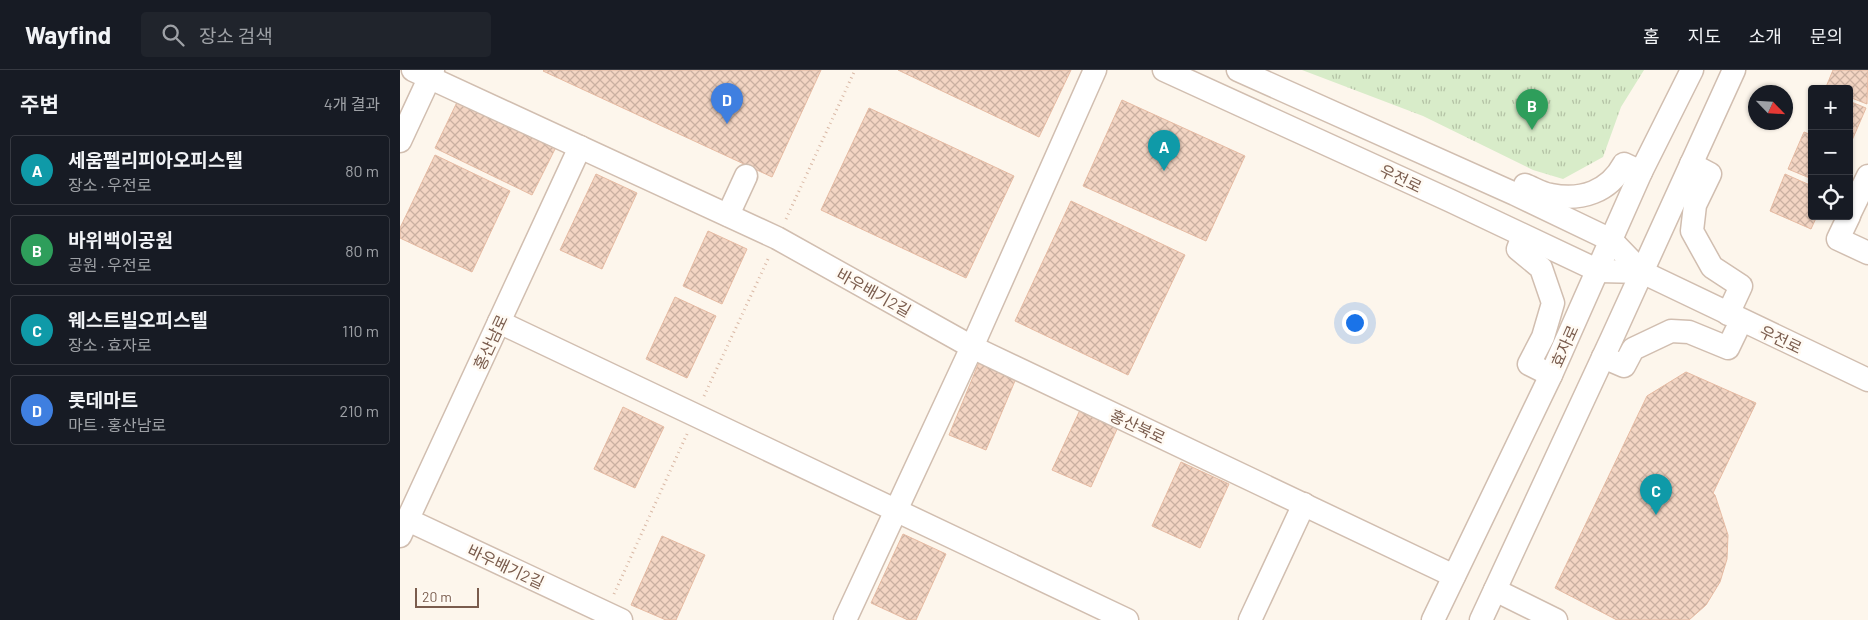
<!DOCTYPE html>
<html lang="ko">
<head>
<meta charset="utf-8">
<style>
	body { margin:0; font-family:Barlow,"Noto Sans KR",sans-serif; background:#20242c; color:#f1f3f6 }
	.controls { position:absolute; right:15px; top:15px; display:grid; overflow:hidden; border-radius:5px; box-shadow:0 1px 4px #0004 }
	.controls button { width:45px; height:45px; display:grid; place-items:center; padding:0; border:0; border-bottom:1px solid #363941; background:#171b24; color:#f1f3f6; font:25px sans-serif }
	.compass { position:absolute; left:1348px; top:15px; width:45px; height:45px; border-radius:50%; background:#171b24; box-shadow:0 1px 4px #0004; rotate:115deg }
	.scale { position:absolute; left:15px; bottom:12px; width:64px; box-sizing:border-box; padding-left:5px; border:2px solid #7a5c4d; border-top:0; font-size:14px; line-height:18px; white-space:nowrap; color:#7a5c4d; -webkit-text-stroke:4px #fffaf3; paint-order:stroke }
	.you { position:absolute; left:954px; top:252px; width:18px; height:18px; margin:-12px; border:4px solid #fff; border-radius:50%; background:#1a73e8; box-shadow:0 0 0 8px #1a73e833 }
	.badge { display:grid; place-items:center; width:32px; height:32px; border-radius:50%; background:#e76f51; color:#fff; font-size:16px; font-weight:700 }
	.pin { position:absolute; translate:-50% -41px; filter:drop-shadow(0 1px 2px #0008) }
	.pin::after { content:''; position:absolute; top:26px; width:18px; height:15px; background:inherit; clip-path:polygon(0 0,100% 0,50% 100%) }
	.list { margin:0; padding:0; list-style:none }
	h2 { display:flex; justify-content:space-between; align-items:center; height:65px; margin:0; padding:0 20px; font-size:21px }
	h2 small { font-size:16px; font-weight:400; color:#9ea1a6 }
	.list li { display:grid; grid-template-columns:32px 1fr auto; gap:15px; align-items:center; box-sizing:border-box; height:70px; margin:0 10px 10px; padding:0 10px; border:1px solid #363941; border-radius:5px }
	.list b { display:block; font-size:19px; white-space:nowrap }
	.list p { margin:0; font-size:16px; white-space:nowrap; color:#9ea1a6 }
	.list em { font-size:16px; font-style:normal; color:#9ea1a6 }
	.icon { flex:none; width:28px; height:28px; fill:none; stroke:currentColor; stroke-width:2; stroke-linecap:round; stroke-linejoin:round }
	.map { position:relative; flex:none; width:1468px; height:550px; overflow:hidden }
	header { display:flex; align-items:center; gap:30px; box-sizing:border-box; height:70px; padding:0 25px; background:#171b24; border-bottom:1px solid #363941 }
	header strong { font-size:24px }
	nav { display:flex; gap:28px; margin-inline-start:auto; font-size:18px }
	.search { width:350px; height:45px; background:#20242c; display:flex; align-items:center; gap:12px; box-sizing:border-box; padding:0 18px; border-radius:5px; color:#9ea1a6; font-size:19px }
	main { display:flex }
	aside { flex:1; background:#171b24 }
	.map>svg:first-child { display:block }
</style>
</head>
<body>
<header>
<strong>Wayfind</strong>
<div class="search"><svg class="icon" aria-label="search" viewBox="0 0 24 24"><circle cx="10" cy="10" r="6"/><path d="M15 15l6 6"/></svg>장소 검색</div>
<nav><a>홈</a><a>지도</a><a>소개</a><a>문의</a></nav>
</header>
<main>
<aside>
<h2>주변<small>4개 결과</small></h2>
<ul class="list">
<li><span class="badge" style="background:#0f9aa8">A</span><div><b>세움펠리피아오피스텔</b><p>장소 · 우전로</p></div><em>80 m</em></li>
<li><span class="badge" style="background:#2e9e5b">B</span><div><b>바위백이공원</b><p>공원 · 우전로</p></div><em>80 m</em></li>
<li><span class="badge" style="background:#0f9aa8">C</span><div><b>웨스트빌오피스텔</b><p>장소 · 효자로</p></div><em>110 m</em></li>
<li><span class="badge" style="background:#3f7fe0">D</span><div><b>롯데마트</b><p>마트 · 홍산남로</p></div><em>210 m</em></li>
</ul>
</aside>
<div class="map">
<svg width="1468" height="550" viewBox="0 0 1468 550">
	<defs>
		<pattern id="park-tufts" width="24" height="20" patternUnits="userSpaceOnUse" patternTransform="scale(1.25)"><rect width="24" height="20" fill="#d8ecc9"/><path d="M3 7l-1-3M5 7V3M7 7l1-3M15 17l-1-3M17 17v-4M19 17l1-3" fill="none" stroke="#b4c2a5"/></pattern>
		<pattern id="building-cross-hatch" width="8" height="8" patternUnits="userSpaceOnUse" patternTransform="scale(1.25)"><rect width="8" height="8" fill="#f3d5c3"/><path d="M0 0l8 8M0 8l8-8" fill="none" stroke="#cab0a1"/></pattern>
	</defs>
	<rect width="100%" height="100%" fill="#fdf6ec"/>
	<!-- park -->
	<path fill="url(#park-tufts)" d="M902 0H1244L1221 37 1203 87 1163 109 1133 100 1023 46Z"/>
	<!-- building -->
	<g fill="url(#building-cross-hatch)" stroke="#e6bba3">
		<path d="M144 0H421L372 107 143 1Z"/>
		<path d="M498 0H671L639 67Z"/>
		<path d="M1433 0H1468L1467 34 1449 27V19H1431L1426 17Z"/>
		<path d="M59 28 157 75 132 125 35 78Z"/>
		<path d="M722 30 845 86 806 171 683 116Z"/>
		<path d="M1449 31 1466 38 1450 75 1449 74Z"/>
		<path d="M469 38 614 106 566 208 421 140Z"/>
		<path d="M1404 62 1412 65V109L1388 99Z"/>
		<path d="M35 85 110 121 72 202 0 168V158Z"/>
		<path d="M196 104 237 123 202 199 160 180Z"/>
		<path d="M1385 104 1412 116V146H1417L1411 159 1370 141Z"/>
		<path d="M671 131 785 185 728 305 615 251Z"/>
		<path d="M308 161 347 179 322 234 283 216Z"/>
		<path d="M275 227 316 246 287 308 246 289Z"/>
		<path d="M580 290 617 306 586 380 549 365Z"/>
		<path d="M1286 302 1356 333 1313 423 1315 425 1328 465 1327 489 1320 512 1306 535 1289 550H1217L1155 518 1247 326Z"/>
		<path d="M223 337 264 357 235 418 194 399Z"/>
		<path d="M680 340 718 357 691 417 652 400Z"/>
		<path d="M781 392 829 414 800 478 752 456Z"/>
		<path d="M503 464 546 484 516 550H508L471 533Z"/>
		<path d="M262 466 305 485 276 550H266L231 535Z"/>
	</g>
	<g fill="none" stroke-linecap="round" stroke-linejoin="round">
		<defs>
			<g id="minor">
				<path d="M13 0 377 168 572 277 1054 506"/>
				<path d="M764 0 1051 131 1199 201 1242 202"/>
				<path d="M838 0 1115 124 1211 170 1242 202 1468 310"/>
				<path d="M0 71 33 0"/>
				<path d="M1291 94 1310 104 1295 135 1292 161 1312 197 1341 216 1328 244"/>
				<path d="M1125 115C1133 118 1142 124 1151 125 1181 131 1209 122 1224 94L1241 102"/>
				<path d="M328 145 346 106"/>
				<path d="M1449 145 1468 106"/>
				<path d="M1449 146 1438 169 1468 183"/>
				<path d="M1123 166 1118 179 1141 198 1153 233 1143 267 1129 294 1151 305"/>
				<path d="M99 252 727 550"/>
				<path d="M1203 287 1224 296 1233 279 1271 261 1289 262 1328 278 1341 251"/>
				<path d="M8 450 221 550"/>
				<path d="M0 466 180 77"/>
				<path d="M1095 520 1156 550"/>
				<path d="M445 550 572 277 695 0"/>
				<path d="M850 550 904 434"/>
				<path d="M1033 550 1151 305 1241 102 1292 0"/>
				<path d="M1081 550 1212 268 1334 0"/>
			</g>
		</defs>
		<!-- minor casing -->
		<use href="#minor" stroke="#d1beb0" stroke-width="25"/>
		<!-- path -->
		<g stroke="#d9b8a5" stroke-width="3" stroke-dasharray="1 4" stroke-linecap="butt">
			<path d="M386 149 455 0"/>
			<path d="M304 326 369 187"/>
			<path d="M214 524 287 364"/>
		</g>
		<!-- minor -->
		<use href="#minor" stroke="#fff" stroke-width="22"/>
	</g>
	<g text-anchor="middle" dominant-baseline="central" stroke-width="5" stroke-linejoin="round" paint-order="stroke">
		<!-- street labels -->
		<g font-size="16" fill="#7a5c4d" stroke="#fffaf3">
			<text transform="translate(1001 108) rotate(25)">우전로</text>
			<text transform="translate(474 222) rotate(29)">바우배기2길</text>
			<text transform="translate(1381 269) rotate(25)">우전로</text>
			<text transform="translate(90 272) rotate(-65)">홍산남로</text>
			<text transform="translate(1164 276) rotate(-66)">효자로</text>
			<text transform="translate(738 356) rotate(25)">홍산북로</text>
			<text transform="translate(106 496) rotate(25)">바우배기2길</text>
		</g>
	</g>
</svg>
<div class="controls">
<button>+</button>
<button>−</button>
<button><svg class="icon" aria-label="locate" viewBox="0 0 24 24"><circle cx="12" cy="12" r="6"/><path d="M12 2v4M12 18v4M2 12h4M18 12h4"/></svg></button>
</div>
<svg class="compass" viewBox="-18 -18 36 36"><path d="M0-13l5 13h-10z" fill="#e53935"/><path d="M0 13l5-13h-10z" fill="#9ea1a6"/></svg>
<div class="scale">20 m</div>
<div class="you"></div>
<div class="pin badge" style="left:764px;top:101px;background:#0f9aa8">A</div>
<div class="pin badge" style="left:1132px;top:60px;background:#2e9e5b">B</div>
<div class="pin badge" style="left:1256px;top:445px;background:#0f9aa8">C</div>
<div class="pin badge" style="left:327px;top:54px;background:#3f7fe0">D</div>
</div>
</main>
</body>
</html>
